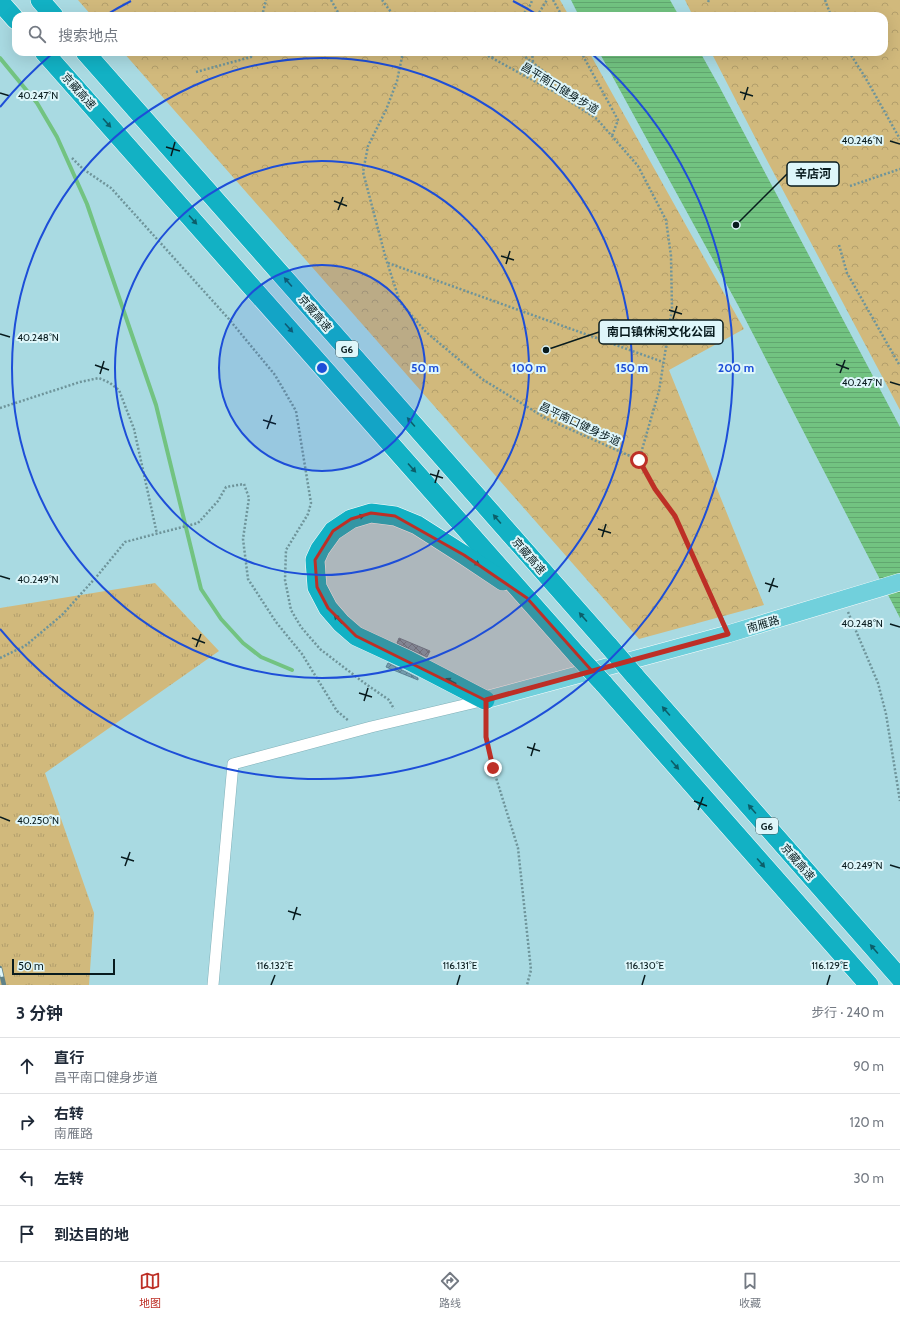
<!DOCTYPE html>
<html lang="zh">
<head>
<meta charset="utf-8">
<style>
	body { margin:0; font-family:Cabin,"Noto Sans SC",sans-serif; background:#f2f2f3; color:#1f2937 }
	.scale { position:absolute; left:12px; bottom:10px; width:103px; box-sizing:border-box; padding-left:4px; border:2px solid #081b1e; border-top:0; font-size:11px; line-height:14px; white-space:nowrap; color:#081b1e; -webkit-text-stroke:3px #def6fa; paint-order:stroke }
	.stop { position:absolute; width:12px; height:12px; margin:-9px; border:3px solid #bd2f26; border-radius:50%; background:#fff }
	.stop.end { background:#bd2f26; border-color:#fff; box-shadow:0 1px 4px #0008 }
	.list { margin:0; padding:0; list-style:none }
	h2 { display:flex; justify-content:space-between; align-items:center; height:52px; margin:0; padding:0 16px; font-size:17px }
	h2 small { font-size:13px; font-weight:400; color:#747a83 }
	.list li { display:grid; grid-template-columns:26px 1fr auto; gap:12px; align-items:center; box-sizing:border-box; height:56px; padding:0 16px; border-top:1px solid #e0e1e3 }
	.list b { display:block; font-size:15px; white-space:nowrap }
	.list p { margin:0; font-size:13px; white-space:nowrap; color:#747a83 }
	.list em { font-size:13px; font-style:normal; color:#747a83 }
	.icon { flex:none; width:22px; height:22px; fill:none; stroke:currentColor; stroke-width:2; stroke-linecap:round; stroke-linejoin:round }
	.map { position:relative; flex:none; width:900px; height:985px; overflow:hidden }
	.search { position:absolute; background:#fff; box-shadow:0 4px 16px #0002; left:12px; right:12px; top:12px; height:44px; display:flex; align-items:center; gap:10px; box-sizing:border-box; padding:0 14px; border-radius:12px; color:#747a83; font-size:15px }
	.sheet { height:276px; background:#fff }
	nav { display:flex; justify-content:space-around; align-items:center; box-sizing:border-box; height:56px; border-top:1px solid #e0e1e3; background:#fff; font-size:11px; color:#747a83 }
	nav a { display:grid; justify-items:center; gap:2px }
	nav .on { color:#bd2f26 }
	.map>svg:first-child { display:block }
</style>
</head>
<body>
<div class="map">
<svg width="900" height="985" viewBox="0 0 900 985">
	<defs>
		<pattern id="grass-tufts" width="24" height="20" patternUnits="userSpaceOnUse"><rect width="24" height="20" fill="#d1b97c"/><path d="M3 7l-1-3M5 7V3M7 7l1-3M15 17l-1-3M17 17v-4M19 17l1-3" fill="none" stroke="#b29e6b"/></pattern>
		<pattern id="park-crowns" width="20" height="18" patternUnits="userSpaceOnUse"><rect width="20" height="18" fill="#d1b97c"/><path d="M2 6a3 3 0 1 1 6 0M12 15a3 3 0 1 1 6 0" fill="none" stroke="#b29e6b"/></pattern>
		<pattern id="water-rules" width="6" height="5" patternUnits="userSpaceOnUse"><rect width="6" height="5" fill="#72c381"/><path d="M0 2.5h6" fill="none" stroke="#61a76f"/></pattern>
		<pattern id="building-cross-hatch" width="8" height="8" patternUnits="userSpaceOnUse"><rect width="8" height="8" fill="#749cae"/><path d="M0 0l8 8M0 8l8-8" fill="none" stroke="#5d7e8d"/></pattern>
	</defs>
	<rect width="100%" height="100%" fill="#a9dae2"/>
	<!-- grass -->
	<path fill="url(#grass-tufts)" d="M155 583 219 651 45 773 94 913 89 985H0V608Z"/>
	<!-- park -->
	<g fill="url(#park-crowns)">
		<path d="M78 0H560L569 16H92Z"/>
		<path d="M685 0H900V410L761 149 711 52H884V16H693Z"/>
		<path d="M123 52H589L744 329 669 370 764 605 639 639Z"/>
	</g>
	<!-- water -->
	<g fill="url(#water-rules)">
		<path d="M571 0H670L679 16H579Z"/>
		<path d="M599 52H700L719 86 900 427V618L739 307Z"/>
	</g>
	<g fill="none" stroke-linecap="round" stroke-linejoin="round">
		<!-- stream -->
		<path stroke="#72c381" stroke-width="4" d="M0 58 37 103 57 137 87 204 156 405 201 589 221 619 243 643 261 657 292 670"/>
	</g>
	<!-- building -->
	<g fill="url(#building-cross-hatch)" stroke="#5d8395">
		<path d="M399 638 430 651 427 657 397 643Z"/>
		<path d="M388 663 418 678V680L386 667Z"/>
	</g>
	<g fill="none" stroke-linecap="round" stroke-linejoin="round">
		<defs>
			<path id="minor" d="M213 985 233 764 371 727 485 700"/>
			<path id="primary" d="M485 700 728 634 900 582"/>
			<g id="motorway">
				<path d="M40 0 54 16"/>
				<path d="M0 2 16 20"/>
				<path d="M44 52 578 656"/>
				<path d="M85 52 609 646"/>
				<path d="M634 675 900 978"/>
				<path d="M603 683 869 985"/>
				<path d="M485 700 408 660 356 636 341 623 328 608 317 587 315 560 320 549 333 531 351 519 371 513 395 516 417 525 464 555 503 581"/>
			</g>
		</defs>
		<!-- minor casing -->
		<use href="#minor" stroke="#81b0b8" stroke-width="12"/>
		<!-- primary casing -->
		<use href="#primary" stroke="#fff" stroke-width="18"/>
		<!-- motorway casing -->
		<use href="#motorway" stroke="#fff" stroke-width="20"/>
		<!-- path -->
		<g stroke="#6e949a" stroke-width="2.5" stroke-dasharray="2 2" stroke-linecap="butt">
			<path d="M331 0 340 16"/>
			<path d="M382 0 394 16"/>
			<path d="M553 0 562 16"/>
			<path d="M825 0 831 16"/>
			<path d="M708 2 709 0"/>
			<path d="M262 16 266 0"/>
			<path d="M522 16 531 4 532 0"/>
			<path d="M537 16 547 0"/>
			<path d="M403 52 397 81 386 110 368 146 363 172 386 259 400 302 426 332 482 379 547 419 639 460 655 489 675 516 723 620"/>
			<path d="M481 52 560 95 597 119 638 166 666 220 671 256 672 309 659 391 639 460"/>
			<path d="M519 52 578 98 576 106"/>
			<path d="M532 52 533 62"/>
			<path d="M559 52 582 55"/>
			<path d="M581 52 618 120 612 136"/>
			<path d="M849 52 865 77 900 139"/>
			<path d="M492 58 496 52"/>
			<path d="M196 72 251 57 253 52"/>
			<path d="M72 158 83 169 111 188 228 318 275 375 296 411 311 503 308 514 286 550 285 580 291 610 301 627 320 649 363 682 389 700 394 709"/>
			<path d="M850 186 900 169"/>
			<path d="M839 245 847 273 900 366"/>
			<path d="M388 263 663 362"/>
			<path d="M0 408 80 382 99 378 110 383 119 390 134 429 157 534"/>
			<path d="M848 612 878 683 886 714 900 801"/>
			<path d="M0 658 25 646 62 615 98 575 125 542 198 523 218 501 226 487 244 484 249 498 243 539 248 579 276 622 302 654 337 711 349 721"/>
			<path d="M486 716V737L493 768 518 848 531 970 527 985"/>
		</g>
		<!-- minor -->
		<use href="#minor" stroke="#fff" stroke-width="11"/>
		<!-- primary -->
		<use href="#primary" stroke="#71d0dc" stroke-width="17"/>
		<!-- motorway -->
		<use href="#motorway" stroke="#12b1c4" stroke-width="19"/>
		<defs>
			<path id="rail" d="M0 968 4 985"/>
		</defs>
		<!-- rail casing -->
		<use href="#rail" stroke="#5f8288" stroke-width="4.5"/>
		<!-- rail -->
		<use href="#rail" stroke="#def6fa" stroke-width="3" stroke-dasharray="9" stroke-linecap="butt"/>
		<defs>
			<g id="motorway-bridge">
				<path d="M609 646 634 675"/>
				<path d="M578 656 603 683"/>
			</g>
		</defs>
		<!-- motorway-bridge casing -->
		<use href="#motorway-bridge" stroke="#fff" stroke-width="20" stroke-linecap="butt"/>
		<!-- motorway-bridge -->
		<use href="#motorway-bridge" stroke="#12b1c4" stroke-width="19"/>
	</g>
	<!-- one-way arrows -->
	<defs><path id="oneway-solid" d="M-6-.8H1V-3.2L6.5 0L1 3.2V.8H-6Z"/></defs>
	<g fill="#0c5e69">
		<use href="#oneway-solid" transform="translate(107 123) rotate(48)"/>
		<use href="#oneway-solid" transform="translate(193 220) rotate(48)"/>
		<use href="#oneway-solid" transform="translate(288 282) rotate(-131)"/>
		<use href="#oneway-solid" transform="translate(289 328) rotate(48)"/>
		<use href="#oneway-solid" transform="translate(411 422) rotate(-131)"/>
		<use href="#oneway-solid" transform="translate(412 468) rotate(48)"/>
		<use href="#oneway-solid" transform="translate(359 517) rotate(-15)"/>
		<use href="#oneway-solid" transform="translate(497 519) rotate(-131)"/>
		<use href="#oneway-solid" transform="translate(475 562) rotate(35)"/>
		<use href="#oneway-solid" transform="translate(583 617) rotate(-131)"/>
		<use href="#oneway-solid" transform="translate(338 619) rotate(-133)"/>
		<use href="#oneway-solid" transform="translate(451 681) rotate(-153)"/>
		<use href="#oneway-solid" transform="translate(666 711) rotate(-131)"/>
		<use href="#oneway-solid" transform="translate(675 765) rotate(49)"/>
		<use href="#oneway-solid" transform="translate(752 809) rotate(-131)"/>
		<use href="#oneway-solid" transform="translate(761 863) rotate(49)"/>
		<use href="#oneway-solid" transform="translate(874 949) rotate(-131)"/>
	</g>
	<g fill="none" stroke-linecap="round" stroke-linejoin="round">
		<!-- route -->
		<path stroke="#bd2f26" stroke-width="5" d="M493 768 486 737V700L728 634 675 516 655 489 639 460"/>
	</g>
	<!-- marked area -->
	<path fill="#bd2f26" fill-opacity="0.2" stroke="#bd2f26" stroke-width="3" stroke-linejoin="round" d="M371 513 395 516 464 555 527 598 592 671 485 700 356 636 328 608 317 587 315 560 333 531 351 519Z"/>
	<!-- ticks -->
	<path fill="none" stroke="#081b1e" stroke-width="1.5" d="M740 92 753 96M0 93 10 96M744 100 748 87M890 141 900 144M166 147 180 151M171 156 175 142M334 201 347 206M338 210 343 197M501 256 514 260M506 264 510 251M669 310 682 314M673 319 677 306M0 334 10 337M836 364 849 369M95 365 109 370M840 373 845 360M100 374 104 361M890 382 900 385M263 420 276 424M267 429 272 415M430 474 443 478M435 483 439 470M598 529 611 533M602 537 606 524M0 576 10 579M765 583 778 587M769 592 774 578M890 624 900 627M192 638 205 643M196 647 201 634M359 693 372 697M364 701 368 688M527 747 540 751M531 756 535 743M694 801 707 806M698 810 703 797M0 817 10 821M121 857 134 861M890 865 900 868M125 866 130 852M288 911 301 915M293 920 297 907M271 985 275 975M457 985 460 975M642 985 645 975M827 985 830 975"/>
	<!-- distance rings -->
	<circle cx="322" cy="368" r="103" fill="#1d4ed8" fill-opacity=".12"/>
	<g fill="none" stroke="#1d4ed8" stroke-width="2">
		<circle cx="322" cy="368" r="103"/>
		<circle cx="322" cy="368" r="207"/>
		<circle cx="322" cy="368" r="310"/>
		<path d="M0 107A414 414 0 0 1 53 53M106 15A414 414 0 0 1 131 1M513 1A414 414 0 0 1 538 15M591 53A414 414 0 1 1 0 629"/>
	</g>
	<g text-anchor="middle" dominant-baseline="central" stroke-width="4" stroke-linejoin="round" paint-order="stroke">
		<!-- shield labels -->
		<g fill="#def6fa" stroke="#485d60" stroke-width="1">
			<rect x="336" y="341" width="22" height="16" rx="3"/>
			<rect x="756" y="818" width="22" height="16" rx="3"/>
		</g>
		<g font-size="10" font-weight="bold" fill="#081b1e">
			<text x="347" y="349">G6</text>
			<text x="767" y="826">G6</text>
		</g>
		<!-- street labels -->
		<g font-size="11" fill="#081b1e" stroke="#def6fa">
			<text transform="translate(560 88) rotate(31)">昌平南口健身步道</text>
			<text transform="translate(79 91) rotate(48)">京藏高速</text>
			<text transform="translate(315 313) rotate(49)">京藏高速</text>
			<text transform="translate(580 424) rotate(25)">昌平南口健身步道</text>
			<text transform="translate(529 556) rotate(49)">京藏高速</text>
			<text transform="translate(763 624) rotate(-16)">南雁路</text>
			<text transform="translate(798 862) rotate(49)">京藏高速</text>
		</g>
	</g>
	<g font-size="10" text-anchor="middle" fill="#081b1e" stroke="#def6fa" stroke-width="4" stroke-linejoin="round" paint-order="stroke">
		<text x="38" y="99">40.247°N</text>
		<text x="862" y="144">40.246°N</text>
		<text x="38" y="341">40.248°N</text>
		<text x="862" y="386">40.247°N</text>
		<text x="38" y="583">40.249°N</text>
		<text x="862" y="627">40.248°N</text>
		<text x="38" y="824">40.250°N</text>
		<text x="862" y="869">40.249°N</text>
		<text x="275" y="969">116.132°E</text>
		<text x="460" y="969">116.131°E</text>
		<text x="645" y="969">116.130°E</text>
		<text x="830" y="969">116.129°E</text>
	</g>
	<circle cx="322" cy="368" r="6" fill="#1d4ed8" stroke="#def6fa" stroke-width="2"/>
	<g font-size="12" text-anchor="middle" font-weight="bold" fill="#1d4ed8" stroke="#def6fa" stroke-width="4" stroke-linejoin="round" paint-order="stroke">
		<text x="425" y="372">50 m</text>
		<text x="529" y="372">100 m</text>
		<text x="632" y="372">150 m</text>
		<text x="736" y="372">200 m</text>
	</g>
	<!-- callouts -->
	<path fill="none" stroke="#081b1e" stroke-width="1.5" d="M736 225L787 174M546 350L599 332"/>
	<g fill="#081b1e" stroke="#def6fa" stroke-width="1.5">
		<circle cx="736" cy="225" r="4"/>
		<circle cx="546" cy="350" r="4"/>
	</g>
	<g fill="#def6fa" stroke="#081b1e" stroke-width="1.5">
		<rect x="787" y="162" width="52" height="24" rx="4"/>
		<rect x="599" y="320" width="124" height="24" rx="4"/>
	</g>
	<g font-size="12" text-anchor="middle" font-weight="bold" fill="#081b1e">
		<text x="813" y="178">辛店河</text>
		<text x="661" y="336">南口镇休闲文化公园</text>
	</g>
</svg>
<div class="scale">50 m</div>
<div class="stop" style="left:639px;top:460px"></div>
<div class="stop end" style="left:493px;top:768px"></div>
<div class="search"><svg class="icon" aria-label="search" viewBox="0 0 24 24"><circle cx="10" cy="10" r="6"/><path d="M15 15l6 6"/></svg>搜索地点</div>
</div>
<section class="sheet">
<h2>3 分钟<small>步行 · 240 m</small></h2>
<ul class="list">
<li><svg class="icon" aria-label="ahead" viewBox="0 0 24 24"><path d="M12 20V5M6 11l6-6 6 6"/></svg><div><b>直行</b><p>昌平南口健身步道</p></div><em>90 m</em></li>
<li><svg class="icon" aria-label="right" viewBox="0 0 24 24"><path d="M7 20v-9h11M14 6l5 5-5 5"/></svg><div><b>右转</b><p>南雁路</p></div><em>120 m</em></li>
<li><svg class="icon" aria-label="left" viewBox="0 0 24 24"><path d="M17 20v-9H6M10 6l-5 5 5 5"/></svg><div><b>左转</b></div><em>30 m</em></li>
<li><svg class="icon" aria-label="arrive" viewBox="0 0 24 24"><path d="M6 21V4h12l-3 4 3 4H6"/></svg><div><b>到达目的地</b></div></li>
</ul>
</section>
<nav>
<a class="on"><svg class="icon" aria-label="map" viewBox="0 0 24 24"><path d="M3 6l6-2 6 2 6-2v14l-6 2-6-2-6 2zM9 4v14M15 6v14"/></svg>地图</a>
<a><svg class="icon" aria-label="directions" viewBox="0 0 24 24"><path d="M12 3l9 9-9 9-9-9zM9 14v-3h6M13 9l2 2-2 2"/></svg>路线</a>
<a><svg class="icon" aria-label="saved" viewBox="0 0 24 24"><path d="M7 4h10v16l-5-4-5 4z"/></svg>收藏</a>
</nav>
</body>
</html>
